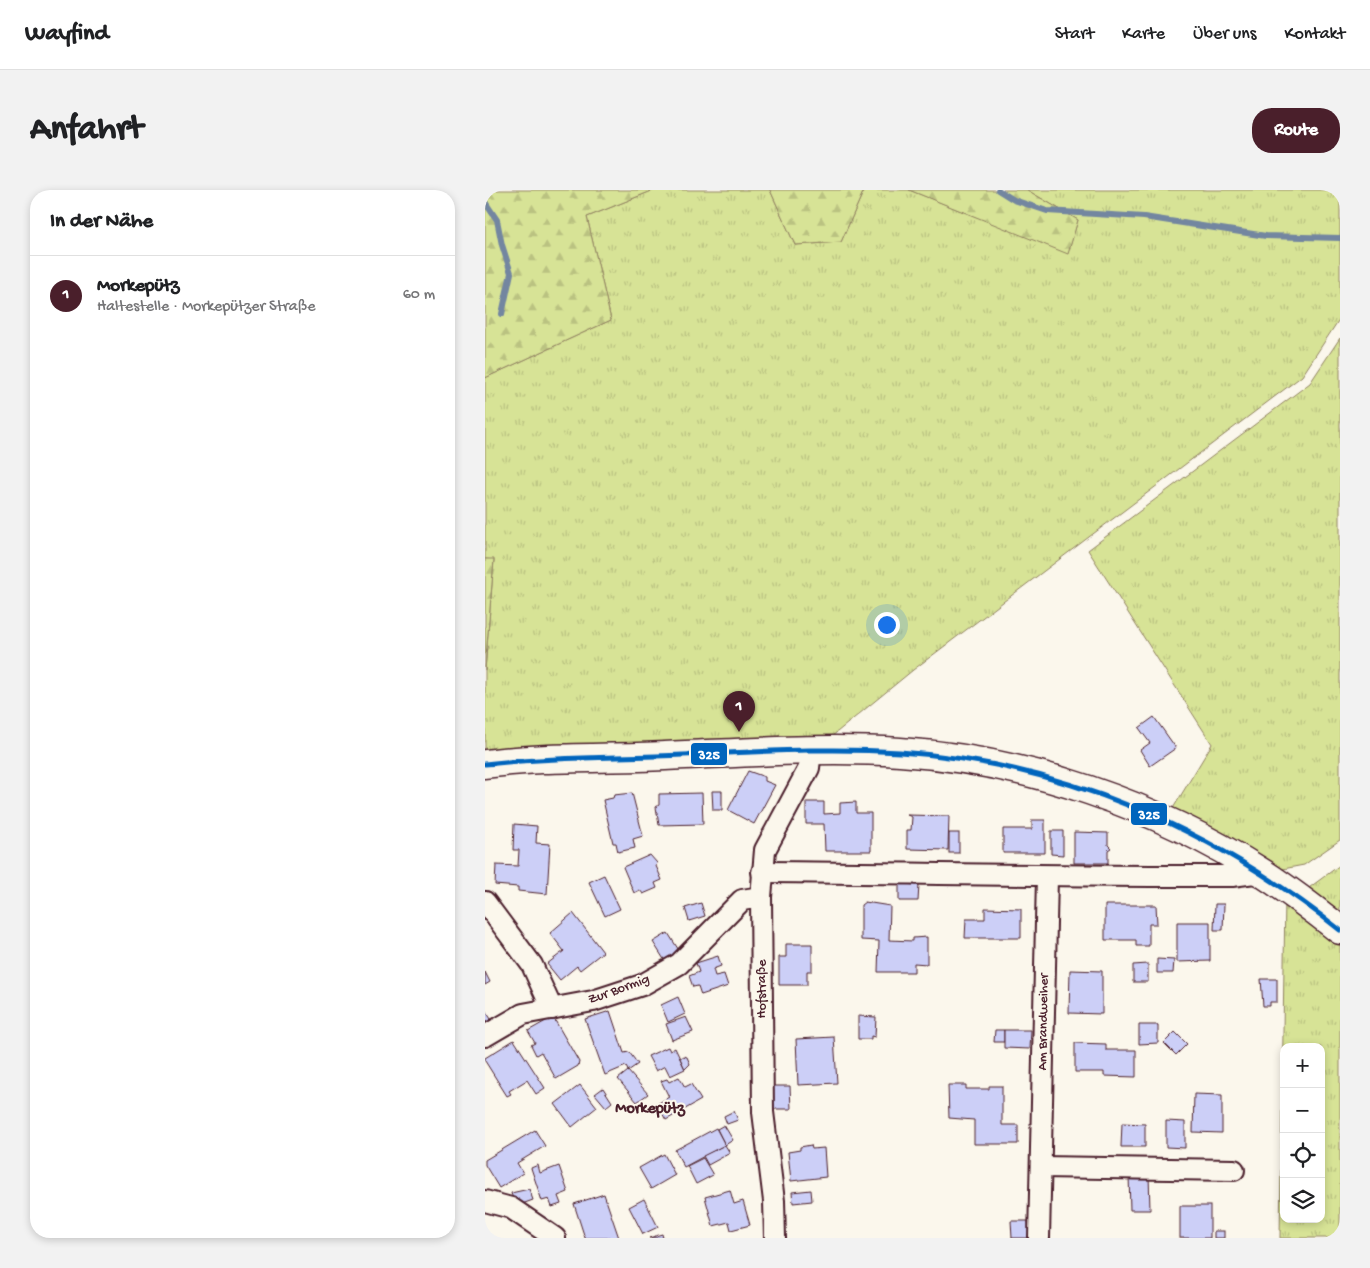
<!DOCTYPE html>
<html lang="de">
<head>
<meta charset="utf-8">
<style>
	body { margin:0; font-family:"Gochi Hand",sans-serif; background:#f2f2f2; color:#202124 }
	.controls { position:absolute; right:15px; bottom:15px; display:grid; overflow:hidden; border-radius:10px; box-shadow:0 2px 8px #0003 }
	.controls button { width:45px; height:45px; display:grid; place-items:center; padding:0; border:0; border-bottom:1px solid #e0e0e0; background:#fff; color:#202124; font:25px sans-serif }
	.you { position:absolute; left:401px; top:434px; width:18px; height:18px; margin:-12px; border:4px solid #fff; border-radius:50%; background:#1a73e8; box-shadow:0 0 0 8px #1a73e833 }
	.badge { display:grid; place-items:center; width:32px; height:32px; border-radius:50%; background:#4a1f2b; color:#fff; font-size:16px; font-weight:700 }
	.pin { position:absolute; translate:-50% -41px; filter:drop-shadow(0 1px 2px #0008) }
	.pin::after { content:''; position:absolute; top:26px; width:18px; height:15px; background:inherit; clip-path:polygon(0 0,100% 0,50% 100%) }
	.list { margin:0; padding:0; list-style:none }
	h2 { display:flex; justify-content:space-between; align-items:center; height:65px; margin:0; padding:0 20px; font-size:21px }
	h2 small { font-size:16px; font-weight:400; color:#757577 }
	.list li { display:grid; grid-template-columns:32px 1fr auto; gap:15px; align-items:center; box-sizing:border-box; height:80px; padding:0 20px; border-top:1px solid #e0e0e0 }
	.list b { display:block; font-size:19px; white-space:nowrap }
	.list p { margin:0; font-size:16px; white-space:nowrap; color:#757577 }
	.list em { font-size:16px; font-style:normal; color:#757577 }
	.icon { flex:none; width:28px; height:28px; fill:none; stroke:currentColor; stroke-width:2; stroke-linecap:round; stroke-linejoin:round }
	.map { position:relative; flex:none; width:855px; height:1048px; overflow:hidden; border-radius:20px }
	header { display:flex; align-items:center; gap:30px; box-sizing:border-box; height:70px; padding:0 25px; background:#fff; border-bottom:1px solid #e0e0e0 }
	header strong { font-size:24px }
	nav { display:flex; gap:28px; margin-inline-start:auto; font-size:18px }
	.intro { display:flex; align-items:center; justify-content:space-between; box-sizing:border-box; height:120px; padding:0 30px }
	h1 { margin:0; font-size:35px }
	.button { padding:12px 22px; border-radius:20px; background:#4a1f2b; color:#fff; font-size:18px; font-weight:700 }
	main { display:flex; gap:30px; padding:0 30px }
	aside { flex:1; background:#fff; border-radius:20px; box-shadow:0 2px 8px #0003 }
	.map>svg:first-child { display:block }
</style>
</head>
<body>
<header>
<strong>Wayfind</strong>
<nav><a>Start</a><a>Karte</a><a>Über uns</a><a>Kontakt</a></nav>
</header>
<div class="intro"><h1>Anfahrt</h1><a class="button">Route</a></div>
<main>
<aside>
<h2>In der Nähe<small></small></h2>
<ul class="list">
<li><span class="badge">1</span><div><b>Morkepütz</b><p>Haltestelle · Morkepützer Straße</p></div><em>60 m</em></li>
</ul>
</aside>
<div class="map">
<svg width="855" height="1048" viewBox="0 0 855 1048">
	<defs>
		<pattern id="grass-tufts" width="24" height="20" patternUnits="userSpaceOnUse" patternTransform="scale(1.25)"><rect width="24" height="20" fill="#d7e396"/><path d="M3 7l-1-3M5 7V3M7 7l1-3M15 17l-1-3M17 17v-4M19 17l1-3" fill="none" stroke="#bac281"/></pattern>
		<pattern id="forest-firs" width="22" height="20" patternUnits="userSpaceOnUse" patternTransform="scale(1.25)"><rect width="22" height="20" fill="#d7e396"/><path d="M5 1l3.5 6h-7zM16 11l3.5 6h-7z" fill="#bac281"/></pattern>
	</defs>
	<rect width="100%" height="100%" fill="#fbf7ec"/>
	<filter id="ink" filterUnits="userSpaceOnUse"><feTurbulence type="fractalNoise" baseFrequency=".02" numOctaves="2"/><feDisplacementMap in="SourceGraphic" scale="10" xChannelSelector="R" yChannelSelector="G"/><feConvolveMatrix kernelMatrix="1 2 1 2 8 2 1 2 1" color-interpolation-filters="sRGB"/></filter>
	<g filter="url(#ink)">
		<!-- grass -->
		<g fill="url(#grass-tufts)" stroke="#908160" fill-rule="evenodd">
			<path d="M169 0H285L310 55 356 52 379 0H424L583 63 593 30 542 0H855V128L817 186 428 480 341 551 0 560V480L9 370 0 369V188L126 130 102 27Z"/>
			<path d="M855 148V650L819 675 782 682 687 620 727 554 603 360 825 193Z"/>
			<path d="M855 675V731L817 703Z"/>
			<path d="M800 707 855 748V1048H795ZM799 857H836V1029H799Z"/>
		</g>
		<!-- forest -->
		<g fill="url(#forest-firs)" stroke="#908160">
			<path d="M0 0H169L102 27 126 130 0 188Z"/>
			<path d="M285 0H379L356 52 310 55Z"/>
			<path d="M424 0H542L593 30 583 64Z"/>
			<path d="M0 369H9L0 480Z"/>
		</g>
		<g fill="none" stroke-linecap="round" stroke-linejoin="round">
			<!-- stream -->
			<g stroke="#7386a0" stroke-width="6">
				<path d="M513 0 529 10 562 21 659 27 781 46 855 48"/>
				<path d="M0 12 12 30 17 55 26 83 17 124"/>
			</g>
		</g>
		<!-- building -->
		<g fill="#cccff7" stroke="#4a1f2b">
			<path d="M669 527 691 558 665 576 655 560 665 553 654 538Z"/>
			<path d="M263 581 280 587V591L290 595 269 634 243 620Z"/>
			<path d="M227 601H237V620H228Z"/>
			<path d="M147 603 158 646 148 649 150 658 133 662 131 653H128L118 610 128 608 129 605Z"/>
			<path d="M217 603 218 634 174 635 171 617 174 615V604Z"/>
			<path d="M321 612H339V624L355 623V613L371 612V623H386V661H340L339 634H321Z"/>
			<path d="M422 625 464 626 463 660 422 659V640H426L427 627Z"/>
			<path d="M547 630H560V663H518V639H547Z"/>
			<path d="M29 634 52 636 51 653 65 654 62 704 33 701V697L10 695 11 675 33 676 34 660H28Z"/>
			<path d="M566 641H578V665L566 664Z"/>
			<path d="M589 642 623 643V655L626 658 623 660V673H589Z"/>
			<rect x="464" y="643" width="10" height="20"/>
			<path d="M165 665 172 673 171 676 177 690 170 693 172 698 158 704 155 700 149 703 138 677Z"/>
			<path d="M119 685 135 719 120 726 104 692Z"/>
			<path d="M414 694 434 695 433 711H414Z"/>
			<path d="M380 712 405 716 404 750 428 751V748L442 747V774L429 773V782H393L394 751 376 750V715Z"/>
			<path d="M216 713 220 726 204 731 200 718Z"/>
			<path d="M730 714H739L738 740H729Z"/>
			<path d="M620 715H671L672 734H664V756H651V750H620Z"/>
			<path d="M500 718 536 719V748H480L481 729H500Z"/>
			<path d="M88 723 118 762 95 780 92 776 75 790 62 774 79 761 65 743Z"/>
			<path d="M692 732H725V771L692 772Z"/>
			<path d="M183 743 195 762 180 771 168 752Z"/>
			<path d="M301 754H327V781H322V795H294V767H301Z"/>
			<path d="M233 766 236 776 228 779 230 786 239 784 243 796 216 805 213 796 208 797 204 786 214 782 211 773Z"/>
			<path d="M672 769 689 770 688 783H672Z"/>
			<path d="M663 774V792H648V775Z"/>
			<path d="M585 780 617 781V824L584 823Z"/>
			<path d="M0 782 5 792 0 795Z"/>
			<path d="M776 789H792V812H785V816H778Z"/>
			<path d="M193 807 200 824 183 832 176 815Z"/>
			<path d="M0 820 8 832 0 837Z"/>
			<path d="M125 821 139 863 144 862 153 874 143 881 141 876 120 885 100 829Z"/>
			<path d="M373 826 391 827 390 847 386 846V849H373Z"/>
			<path d="M68 827 94 872 93 876 71 889 56 862 51 865 46 855 50 853 43 841Z"/>
			<path d="M201 827 208 842 187 850 181 834Z"/>
			<path d="M654 835H673V853L654 854Z"/>
			<path d="M510 840H519V852H509Z"/>
			<path d="M519 840H546L545 859 519 858Z"/>
			<path d="M690 842 702 854 691 865 679 853Z"/>
			<path d="M349 847 352 893 313 895 311 849Z"/>
			<path d="M29 850 60 898 51 904 42 890 24 901 26 904 22 906 0 871V868Z"/>
			<path d="M590 853 621 854V860H651V887L619 886V882H590Z"/>
			<path d="M183 857 185 861 190 858 200 879 185 886 180 876 171 881 163 866Z"/>
			<path d="M198 866 202 867 205 874 200 879 195 868Z"/>
			<path d="M143 881 163 904 152 912 133 889Z"/>
			<path d="M194 887 200 897 206 894 216 910 181 930 172 914 184 907 176 891 182 889 184 892Z"/>
			<path d="M95 895 112 917 87 937 70 914Z"/>
			<path d="M463 895H481V899H504V896H517V935H533V954H489V930L464 928Z"/>
			<path d="M286 896H305L306 919H286Z"/>
			<path d="M118 898 127 912 121 917 110 904Z"/>
			<path d="M709 904 737 905V943L708 942Z"/>
			<path d="M249 921 253 930 242 934 239 926Z"/>
			<path d="M681 931 700 932V958L681 957Z"/>
			<path d="M637 933 660 934V957H636Z"/>
			<path d="M239 935 248 950 240 955 232 939Z"/>
			<path d="M231 938 240 955 199 977 190 960Z"/>
			<path d="M50 940 60 956 32 973 38 983 14 998 0 975V970Z"/>
			<path d="M240 955 245 963 223 975 218 966Z"/>
			<path d="M326 955 327 959 339 958 341 987 306 991 303 962 315 960V957Z"/>
			<path d="M179 964 190 985 166 999 154 978Z"/>
			<path d="M218 968 228 985 211 994 202 976Z"/>
			<path d="M53 975 55 983 74 976 83 1002 73 1006 76 1014 67 1017 64 1009 57 1011 46 978Z"/>
			<path d="M644 985H664L665 1020H645Z"/>
			<path d="M44 999 48 1010 37 1014 28 1009 26 1003Z"/>
			<path d="M245 1000 249 1014 258 1011 265 1035 246 1040 244 1032 228 1036 220 1007Z"/>
			<path d="M326 1000 327 1011 308 1013 307 1002Z"/>
			<path d="M119 1004 134 1048H100L89 1014Z"/>
			<path d="M159 1009 173 1037 158 1044 144 1017Z"/>
			<rect x="695" y="1016" width="30" height="32"/>
			<path d="M526 1031H543L544 1048H527Z"/>
			<rect x="729" y="1041" width="10" height="7"/>
			<path d="M177 1044 178 1048H164Z"/>
		</g>
		<g fill="none" stroke-linecap="round" stroke-linejoin="round">
			<defs>
				<g id="street">
					<path d="M277 682C434 683 591 687 747 686L777 682"/>
					<path d="M0 712 47 775 67 819"/>
					<path d="M0 846 38 824 108 811 157 795 194 774 257 710 276 707"/>
					<path d="M556 977 749 980"/>
					<path d="M0 1011 26 1018 70 1048"/>
					<path d="M290 1048 289 1011 278 922 276 707 280 660 324 578 326 560"/>
					<path d="M554 1048 562 687"/>
				</g>
				<path id="secondary" d="M0 574C59 566 121 569 180 566 258 563 337 557 415 562 542 570 671 615 779 684 805 701 830 720 855 740"/>
			</defs>
			<!-- street casing -->
			<use href="#street" stroke="#4a1f2b" stroke-width="24"/>
			<!-- secondary casing -->
			<use href="#secondary" stroke="#4a1f2b" stroke-width="31"/>
			<!-- street -->
			<use href="#street" stroke="#fbf7ec" stroke-width="20"/>
			<!-- secondary -->
			<use href="#secondary" stroke="#fbf7ec" stroke-width="28"/>
			<defs>
				<path id="bus-1" d="M0 574C66 567 132 568 198 565 270 562 343 557 415 562 577 573 728 639 855 740"/>
			</defs>
			<!-- bus-1 casing -->
			<use href="#bus-1" stroke="#fbf7ec" stroke-width="9"/>
			<!-- bus-1 -->
			<use href="#bus-1" stroke="#0065bd" stroke-width="5"/>
		</g>
	</g>
	<g text-anchor="middle" dominant-baseline="central" stroke-width="4" stroke-linejoin="round" paint-order="stroke">
		<!-- street labels -->
		<g font-size="14" fill="#4a1f2b" stroke="#fbf7ec">
			<text transform="translate(277 799) rotate(-90)">Hofstraße</text>
			<text transform="translate(134 800) rotate(-20)">Zur Bormig</text>
			<text transform="translate(559 832) rotate(-89)">Am Brandweiher</text>
		</g>
		<!-- quarter labels -->
		<g font-size="16" font-weight="bold" fill="#4a1f2b" stroke="#fbf7ec">
			<text x="165" y="919">Morkepütz</text>
		</g>
	</g>
	<g stroke="#fbf7ec" stroke-width="2">
		<rect x="205" y="552" width="38" height="24" rx="5" fill="#0065bd"/>
		<rect x="645" y="612" width="38" height="24" rx="5" fill="#0065bd"/>
	</g>
	<g font-size="14" text-anchor="middle" font-weight="bold" fill="#fff">
		<text x="224" y="569">325</text>
		<text x="664" y="629">325</text>
	</g>
</svg>
<div class="controls">
<button>+</button>
<button>−</button>
<button><svg class="icon" aria-label="locate" viewBox="0 0 24 24"><circle cx="12" cy="12" r="6"/><path d="M12 2v4M12 18v4M2 12h4M18 12h4"/></svg></button>
<button><svg class="icon" aria-label="layers" viewBox="0 0 24 24"><path d="M12 4l9 5-9 5-9-5zM3 14l9 5 9-5"/></svg></button>
</div>
<div class="you"></div>
<div class="pin badge" style="left:254px;top:542px">1</div>
</div>
</main>
</body>
</html>
